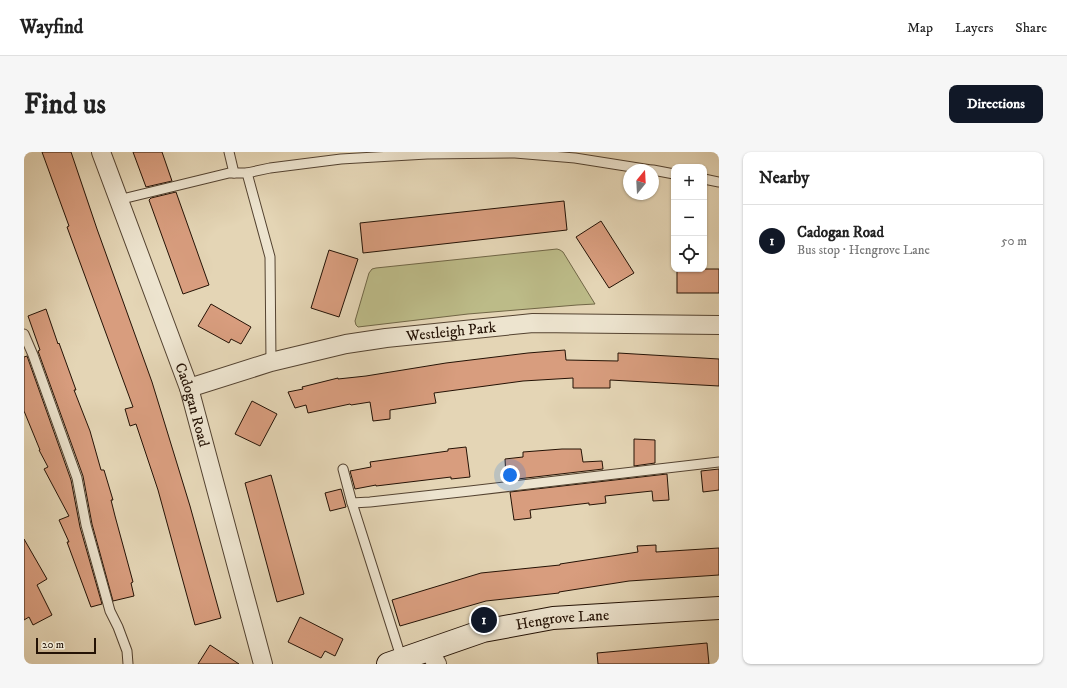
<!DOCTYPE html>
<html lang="en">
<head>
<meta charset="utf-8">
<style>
	body { margin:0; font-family:"IM FELL DW Pica",serif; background:#f6f6f6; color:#222 }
	.controls { position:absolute; right:12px; top:12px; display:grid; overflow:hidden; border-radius:8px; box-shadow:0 1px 3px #0004 }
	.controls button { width:36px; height:36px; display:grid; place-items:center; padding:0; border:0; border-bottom:1px solid #e0e0e0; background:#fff; color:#222; font:20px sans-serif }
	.compass { position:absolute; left:599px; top:12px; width:36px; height:36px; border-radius:50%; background:#fff; box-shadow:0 1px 3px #0004; rotate:18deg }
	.scale { position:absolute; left:12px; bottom:10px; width:60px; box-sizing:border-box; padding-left:4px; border:2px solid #241205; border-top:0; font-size:11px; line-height:14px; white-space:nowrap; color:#241205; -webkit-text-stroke:3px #ede4cf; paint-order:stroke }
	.you { position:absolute; left:486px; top:323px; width:14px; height:14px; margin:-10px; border:3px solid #fff; border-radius:50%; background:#1a73e8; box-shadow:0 0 0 6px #1a73e833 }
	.badge { display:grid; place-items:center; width:26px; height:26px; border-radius:50%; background:#111827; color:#fff; font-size:13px; font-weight:700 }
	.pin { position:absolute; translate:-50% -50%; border:2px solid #fff; box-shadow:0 1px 4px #0006 }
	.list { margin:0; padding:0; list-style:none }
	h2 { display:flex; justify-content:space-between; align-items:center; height:52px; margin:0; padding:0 16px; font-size:17px }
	h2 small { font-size:13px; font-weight:400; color:#767676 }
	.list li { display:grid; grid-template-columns:26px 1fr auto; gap:12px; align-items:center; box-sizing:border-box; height:72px; padding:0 16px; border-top:1px solid #e0e0e0 }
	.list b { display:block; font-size:15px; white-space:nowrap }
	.list p { margin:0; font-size:13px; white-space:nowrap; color:#767676 }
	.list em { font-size:13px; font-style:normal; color:#767676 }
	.icon { flex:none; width:22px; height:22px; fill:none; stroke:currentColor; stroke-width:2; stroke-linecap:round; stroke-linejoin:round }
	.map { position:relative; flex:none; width:695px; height:512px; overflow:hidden; border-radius:8px }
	header { display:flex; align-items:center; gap:24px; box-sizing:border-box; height:56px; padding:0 20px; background:#fff; border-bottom:1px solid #e0e0e0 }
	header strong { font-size:19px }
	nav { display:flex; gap:22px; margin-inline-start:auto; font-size:14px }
	.intro { display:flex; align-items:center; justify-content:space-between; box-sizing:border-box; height:96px; padding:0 24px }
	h1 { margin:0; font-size:28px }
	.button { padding:10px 18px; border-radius:8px; background:#111827; color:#fff; font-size:14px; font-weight:700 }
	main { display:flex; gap:24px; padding:0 24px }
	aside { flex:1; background:#fff; border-radius:8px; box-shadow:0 1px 3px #0004 }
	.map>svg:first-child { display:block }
</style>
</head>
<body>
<header>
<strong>Wayfind</strong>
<nav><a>Map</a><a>Layers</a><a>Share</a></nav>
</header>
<div class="intro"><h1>Find us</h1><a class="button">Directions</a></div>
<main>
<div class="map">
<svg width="695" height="512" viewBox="0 0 695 512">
	<rect width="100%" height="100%" fill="#e4d5b5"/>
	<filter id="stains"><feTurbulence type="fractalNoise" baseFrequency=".005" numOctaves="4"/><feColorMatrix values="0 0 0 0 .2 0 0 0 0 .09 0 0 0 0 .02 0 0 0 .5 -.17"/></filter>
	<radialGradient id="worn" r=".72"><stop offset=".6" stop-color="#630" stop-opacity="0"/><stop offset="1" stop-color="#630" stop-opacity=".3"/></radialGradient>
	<!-- green -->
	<path fill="#bcbb88" stroke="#706646" d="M533 97 536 98 539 100 571 152 553 153 444 162 334 175 332 173 331 169 345 121 348 117 352 116Z"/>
	<!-- building -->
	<g fill="#d89d7e" stroke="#241205">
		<path d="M18 0H47L73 77 128 230 166 354 197 466 171 473 134 338 112 272 106 274 101 257 109 255 43 75 45 74Z"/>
		<path d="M109 0H138L148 29 122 35Z"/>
		<path d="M152 40 185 133 159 142 125 48 127 46Z"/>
		<path d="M540 49 543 78 339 101 336 71Z"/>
		<path d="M577 69 610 121 585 136 552 85Z"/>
		<path d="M305 98 334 107 315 165 287 156Z"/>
		<rect x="653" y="117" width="42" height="24"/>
		<path d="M187 152 227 175 217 192 207 187 205 191 174 174Z"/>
		<path d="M22 157 34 192 35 191 52 238H50L66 279 77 318H80L89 348H87L91 364 109 430 107 431 110 444 89 449 68 372 59 324 14 199 16 198 4 164Z"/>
		<path d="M541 198 542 208 594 209V201L695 207V234L586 228V236H549V226L499 229 410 241 412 251 366 258V267L349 269 346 250 327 253 326 252 284 261 282 253 271 256 264 240 279 237 278 235 314 226V227L342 224 422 211 504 201Z"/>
		<path d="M3 204 47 328 56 375 78 452 67 455 43 390H45L35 368 45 364 20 317 24 315 15 298H16L0 259V205Z"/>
		<path d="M228 249 253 262 236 294 211 282Z"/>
		<path d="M610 287 631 288V311L610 314Z"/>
		<path d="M442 295 446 325 427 327V325L352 334V333L331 337 326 319 347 315 346 310 424 299V297Z"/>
		<path d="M538 297H557L559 310 578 309 579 317 485 328 484 325H482L481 307 499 305V300Z"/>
		<path d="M695 317V338L679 340 677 319Z"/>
		<path d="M643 322 645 348 629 349 628 339 581 344 582 351 565 353V351L506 358 507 366 490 368 486 340Z"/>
		<path d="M247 323 280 442 253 450 221 331Z"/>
		<path d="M317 337 322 355 306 359 301 341Z"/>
		<path d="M0 387 23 427 13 433 28 463 9 473 5 465 0 468Z"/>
		<path d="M632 393V400L695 396V423L605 429 535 440V441L462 449 376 474 368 448 457 421 536 413V412L614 400 613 394Z"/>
		<path d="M276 465 319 487 311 504 301 499 297 506 264 490Z"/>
		<path d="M683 491 685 512H574L573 501Z"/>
		<path d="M186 493 215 512H174Z"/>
	</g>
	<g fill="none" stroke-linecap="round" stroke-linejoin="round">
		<defs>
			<g id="lane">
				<path d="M205 0 210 21"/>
				<path d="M629 18 650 22"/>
				<path d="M223 21 246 16 317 7 403 2 491 1 551 6 627 18"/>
				<path d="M680 27 695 30"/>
				<path d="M94 48 205 21H223L246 105 247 210"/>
				<path d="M0 182 9 203 53 326 62 373 86 459 94 475 103 499 104 512"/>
				<path d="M319 317 328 351 378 508"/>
				<path d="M328 351 346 350 446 339 695 310"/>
			</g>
			<g id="street">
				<path id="s1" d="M77 0 165 236 239 512"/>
				<path id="s2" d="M165 236 247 210 322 192 362 186 509 171 695 173"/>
				<path d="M405 499 413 512"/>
			</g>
			<g id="secondary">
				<path id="s3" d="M364 512 459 479 529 466 695 456"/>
			</g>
		</defs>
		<!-- lane casing -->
		<use href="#lane" stroke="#544331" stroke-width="11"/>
		<!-- street casing -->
		<use href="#street" stroke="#544331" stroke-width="20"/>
		<!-- secondary casing -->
		<use href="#secondary" stroke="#241205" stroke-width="24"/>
		<!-- lane -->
		<use href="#lane" stroke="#ede4cf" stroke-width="9"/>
		<!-- street -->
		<use href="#street" stroke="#ede4cf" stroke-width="18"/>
		<!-- secondary -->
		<use href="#secondary" stroke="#ede4cf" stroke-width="22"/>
	</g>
	<g text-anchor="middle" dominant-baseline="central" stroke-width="3.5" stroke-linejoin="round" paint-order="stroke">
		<!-- street labels -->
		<g font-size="15" fill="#241205" stroke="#ede4cf">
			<text stroke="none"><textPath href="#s2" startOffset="269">Westleigh Park</textPath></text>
			<text stroke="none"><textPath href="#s1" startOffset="269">Cadogan Road</textPath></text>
			<text stroke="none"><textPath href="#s3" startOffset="181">Hengrove Lane</textPath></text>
		</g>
	</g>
	<rect width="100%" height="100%" filter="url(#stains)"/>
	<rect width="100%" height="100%" fill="url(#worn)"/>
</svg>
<div class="controls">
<button>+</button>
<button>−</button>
<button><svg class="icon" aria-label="locate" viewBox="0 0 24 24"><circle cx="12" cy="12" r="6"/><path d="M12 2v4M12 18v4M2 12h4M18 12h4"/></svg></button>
</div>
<svg class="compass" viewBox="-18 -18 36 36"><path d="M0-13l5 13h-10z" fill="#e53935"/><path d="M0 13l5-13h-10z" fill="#767676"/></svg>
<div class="scale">20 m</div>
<div class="you"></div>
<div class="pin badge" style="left:460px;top:468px">1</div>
</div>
<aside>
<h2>Nearby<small></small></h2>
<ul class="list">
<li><span class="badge">1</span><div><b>Cadogan Road</b><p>Bus stop · Hengrove Lane</p></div><em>50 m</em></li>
</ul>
</aside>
</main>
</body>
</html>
